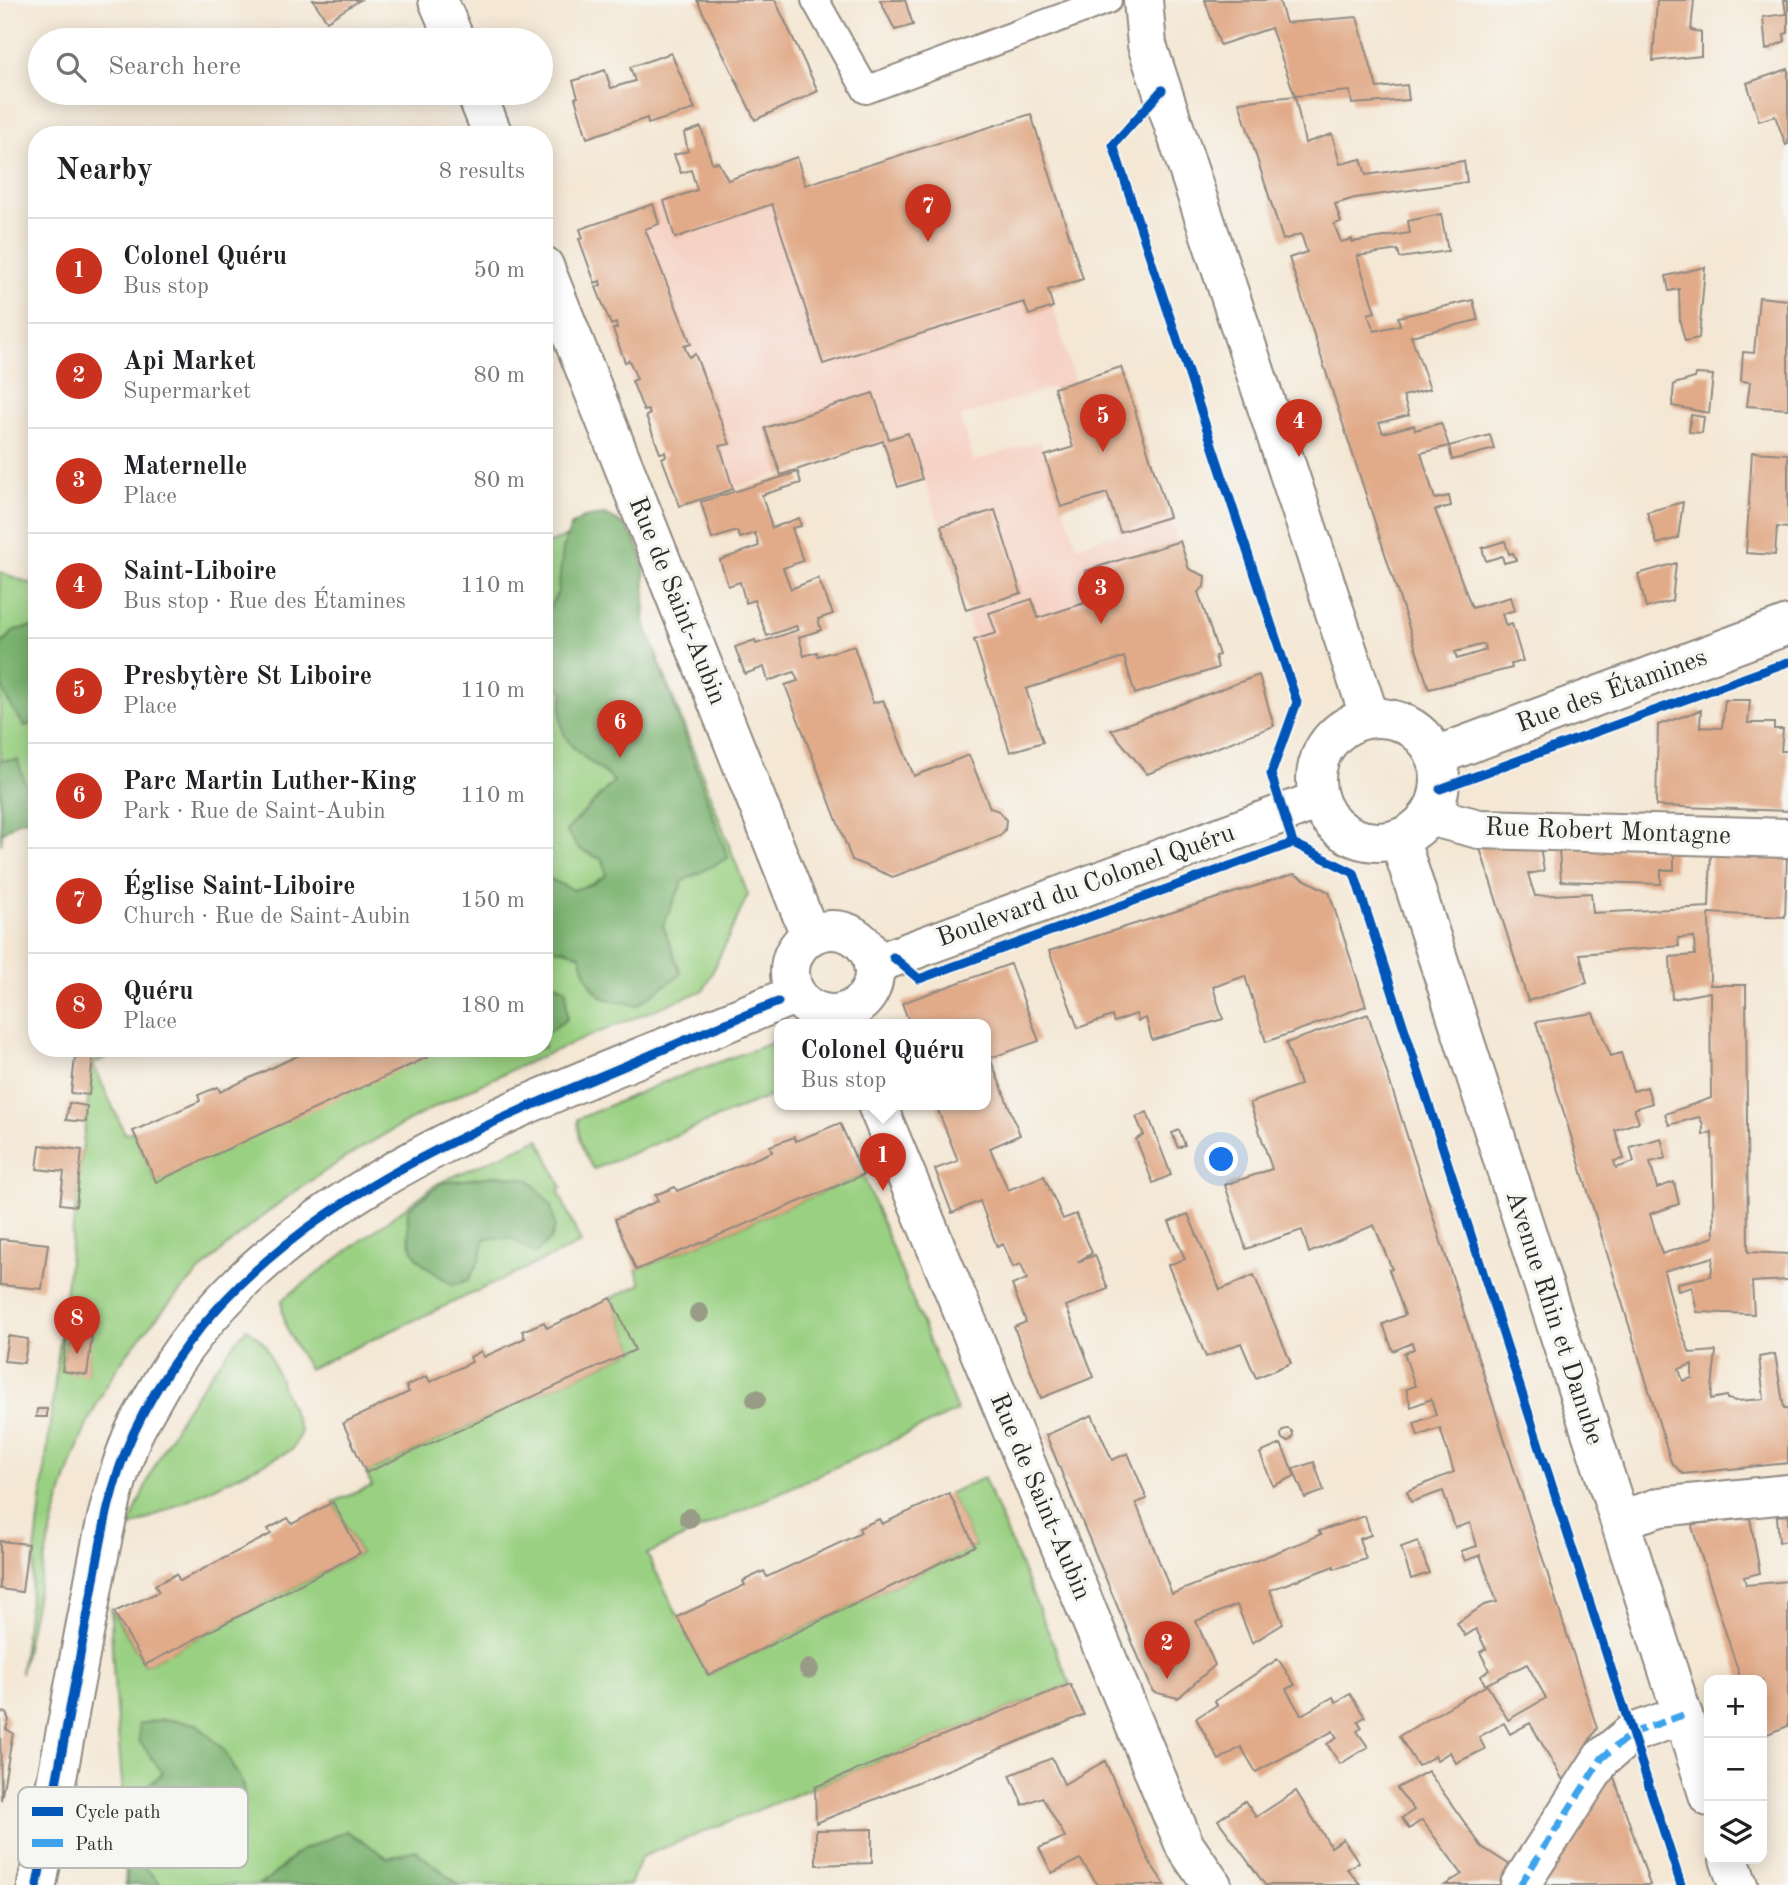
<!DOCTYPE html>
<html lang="en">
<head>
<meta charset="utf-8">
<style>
	body { margin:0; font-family:"Old Standard TT",serif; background:#f2f2f2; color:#202124 }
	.controls { position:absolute; right:21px; bottom:21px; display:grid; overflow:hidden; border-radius:14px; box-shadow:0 4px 18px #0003 }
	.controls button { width:63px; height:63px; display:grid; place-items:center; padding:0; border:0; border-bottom:2px solid #e0e0e0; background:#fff; color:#202124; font:35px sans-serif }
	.you { position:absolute; left:1222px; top:1160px; width:24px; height:24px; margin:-18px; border:5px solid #fff; border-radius:50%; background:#1a73e8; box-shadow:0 0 0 10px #1a73e833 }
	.badge { display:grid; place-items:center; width:46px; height:46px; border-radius:50%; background:#c8321e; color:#fff; font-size:23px; font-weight:700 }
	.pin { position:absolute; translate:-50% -58px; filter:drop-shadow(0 2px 4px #0008) }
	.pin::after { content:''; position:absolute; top:37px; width:24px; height:21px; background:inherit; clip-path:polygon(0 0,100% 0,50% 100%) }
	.popup { position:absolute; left:774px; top:1019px; width:217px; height:91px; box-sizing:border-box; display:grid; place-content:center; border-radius:14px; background:#fff; filter:drop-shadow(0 2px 5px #0005); font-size:23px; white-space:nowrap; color:#757577 }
	.popup b { font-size:26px; color:#202124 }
	.popup::after { content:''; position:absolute; left:50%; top:100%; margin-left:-14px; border:14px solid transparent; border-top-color:#fff }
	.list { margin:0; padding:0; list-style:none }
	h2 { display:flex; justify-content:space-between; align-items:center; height:91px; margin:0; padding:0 28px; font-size:30px }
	h2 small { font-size:23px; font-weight:400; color:#757577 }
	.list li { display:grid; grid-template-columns:46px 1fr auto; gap:21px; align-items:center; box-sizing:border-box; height:105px; padding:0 28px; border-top:2px solid #e0e0e0 }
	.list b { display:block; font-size:26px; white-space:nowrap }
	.list p { margin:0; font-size:23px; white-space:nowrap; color:#757577 }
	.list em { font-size:23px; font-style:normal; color:#757577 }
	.icon { flex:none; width:38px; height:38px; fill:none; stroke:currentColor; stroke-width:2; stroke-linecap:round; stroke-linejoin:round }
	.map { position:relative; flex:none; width:1788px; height:1885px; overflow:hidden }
	.search { position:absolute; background:#fff; box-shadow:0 4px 18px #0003; left:28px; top:28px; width:525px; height:77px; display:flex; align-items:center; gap:18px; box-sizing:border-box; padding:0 24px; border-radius:38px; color:#757577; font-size:26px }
	.panel { position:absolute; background:#fff; box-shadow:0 4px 18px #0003; left:28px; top:126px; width:525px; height:931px; border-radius:28px }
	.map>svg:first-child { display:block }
</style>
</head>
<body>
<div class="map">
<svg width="1788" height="1885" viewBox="0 0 1788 1885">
	<rect width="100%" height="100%" fill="#f6f6f2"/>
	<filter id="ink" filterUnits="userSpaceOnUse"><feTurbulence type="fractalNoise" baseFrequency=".0143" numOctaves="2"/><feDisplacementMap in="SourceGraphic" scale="14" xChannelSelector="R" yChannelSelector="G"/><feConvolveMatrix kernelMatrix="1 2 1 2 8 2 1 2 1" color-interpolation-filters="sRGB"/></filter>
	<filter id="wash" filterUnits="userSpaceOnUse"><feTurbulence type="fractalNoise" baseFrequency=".00686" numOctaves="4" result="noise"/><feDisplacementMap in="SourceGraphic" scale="28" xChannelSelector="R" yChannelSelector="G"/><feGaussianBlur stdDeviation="1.57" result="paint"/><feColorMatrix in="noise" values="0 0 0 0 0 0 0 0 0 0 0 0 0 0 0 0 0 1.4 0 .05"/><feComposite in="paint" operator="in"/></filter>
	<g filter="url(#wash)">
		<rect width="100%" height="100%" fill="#f4e7d4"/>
		<!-- built -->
		<path fill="#f6d2c4" d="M761 169 823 364 1024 302 1029 315 1053 307 1074 381 960 417 974 461 1040 441 1077 546 1169 517 1189 569 1205 576 1204 587 1199 592 1211 629 1026 689 974 640 941 526 907 434 680 506 596 287 579 239 582 237 580 229Z"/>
		<!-- green -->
		<g fill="#99d081" stroke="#627e56" stroke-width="2" fill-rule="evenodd">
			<path d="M607 523 748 895 704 990C512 1066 307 1147 167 1306 146 1330 122 1357 107 1385 57 1473 41 1575 21 1673L94 1048H126L93 1064 125 1134 133 1131 156 1182 424 1048H544V545ZM67 1333 91 1336 87 1374 62 1371Z"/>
			<path d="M0 572 37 586V820L0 816Z"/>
			<path d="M780 1040V1092L594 1169C582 1154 578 1138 578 1119L664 1082Z"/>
			<path d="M539 1139 562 1188 558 1190 581 1243 309 1369C296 1348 281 1325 282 1300L438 1183ZM555 1227 551 1239 535 1253 511 1238H485Z"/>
			<path d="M863 1175 957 1411 647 1554 708 1675 975 1546 949 1493 984 1478 1070 1684 641 1857 630 1885H459L435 1865 388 1858 346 1831 298 1852 268 1880 257 1885H161L140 1862 132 1845 174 1837 202 1838 164 1719 140 1724 151 1759 164 1773 129 1803 125 1885C128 1793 111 1701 111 1609L145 1665 360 1553 333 1502 372 1486 366 1473 635 1350 611 1298 641 1284 636 1270Z"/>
			<path d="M247 1328 265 1344 301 1432 292 1450 129 1528C158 1446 192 1394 247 1328Z"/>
		</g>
		<!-- forest -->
		<g fill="#7ab26f" stroke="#526e4d" stroke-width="2">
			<path d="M604 515C649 530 647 580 644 621L728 858 683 881 663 925 681 974 636 1006C628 1002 622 1003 613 1001 592 997 585 974 580 955L565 949 544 948V872L550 879 573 890 592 884 606 875 603 860 579 849 566 831 614 781C579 750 551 745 564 692L544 668V617L558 592 563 549 571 526 583 518Z"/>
			<path d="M37 626V722L25 726C0 695 0 685 0 646L15 630Z"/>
			<path d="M0 760H18L31 805 37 807V817L18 821 2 833 1 845Z"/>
			<path d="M544 978 566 989 567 1019 544 1035Z"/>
			<path d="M499 1175 530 1180 551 1205 555 1227 551 1239 535 1254 511 1238H485L480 1259 469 1280 453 1285C416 1260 406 1257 408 1209L442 1183Z"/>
			<path d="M164 1719 197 1724 224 1750 244 1786V1810L202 1838 174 1837 132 1845 140 1862 161 1885H127L129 1802 163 1773 139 1741V1724Z"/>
			<path d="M347 1831 388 1858 415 1850 459 1885H257L268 1880 298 1852Z"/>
		</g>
		<g id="blocks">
			<!-- building -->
			<g fill="#e1ab89" fill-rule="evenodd">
				<path d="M313 0H360L327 21Z"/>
				<path d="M697 0H775L818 91 755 120Z"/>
				<path d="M880 0H905L913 25 895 30Z"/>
				<path d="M1205 0H1279L1286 23 1357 17 1377 88 1407 85 1409 100 1352 104 1350 91 1295 96 1271 28 1220 45Z"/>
				<path d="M1657 0H1694L1691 30 1701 32V56L1653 61Z"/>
				<path d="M1784 0H1788V33L1784 34 1785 41 1766 50 1763 17 1786 14Z"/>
				<path d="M671 53 695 109 648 124 647 118 587 138 575 98 578 97 573 81 605 70 611 88 635 81 630 67Z"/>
				<path d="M1788 69V144L1786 145 1775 116 1759 121 1747 83Z"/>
				<path d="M1295 96 1305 143 1332 134 1340 164 1361 159 1366 175 1464 161 1467 182 1355 198 1335 204 1341 222 1334 224 1341 242 1352 239V242L1410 233 1408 221 1441 214 1448 251 1400 258 1398 250 1357 256 1375 312 1368 314 1374 331 1400 325 1398 317 1473 300 1478 320 1411 336 1430 389 1403 396 1409 415 1379 423 1383 433 1414 425 1415 430 1441 423 1449 446 1421 453 1435 499 1449 496 1451 506 1435 510 1472 608 1511 597 1515 610 1502 614 1506 626 1512 624 1523 661 1511 664 1512 668 1429 689 1289 258 1307 252 1301 234 1283 240 1239 102ZM1484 644 1486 650 1457 659 1455 652Z"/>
				<path d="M1031 114 1083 279 1048 290 1053 307 1029 315 1024 302 823 364 772 204 675 238 664 201 697 190 691 170 681 173 674 155 688 151 684 133 701 127 712 163 718 162 728 180 797 157 805 185Z"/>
				<path d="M653 204 659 224 645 229 691 344 684 346 689 357 695 354 730 444 720 446 733 489 680 506 662 458 666 456 665 452 660 453 646 416 650 414 648 410 644 411 632 381 637 379 629 360 625 362 613 329 617 328 616 323 611 325 596 287 601 285 600 281 595 283 579 239 583 238 580 229Z"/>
				<path d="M1705 267 1699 338 1685 341 1680 322 1679 289 1669 291 1666 276Z"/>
				<path d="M1759 297 1788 300V409L1747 406 1750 382 1741 381 1743 352 1754 353Z"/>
				<path d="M1121 367 1169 517 1120 532 1107 493 1061 507 1045 456 1073 447 1054 388Z"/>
				<path d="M1696 374 1713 375 1709 413 1672 406 1674 384 1695 378Z"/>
				<path d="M873 393 889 439 908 433 922 479 898 487 883 441 781 475 765 428Z"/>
				<path d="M1691 415 1704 417 1702 433 1689 432Z"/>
				<path d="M1490 435 1494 449 1452 460 1449 446Z"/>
				<path d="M1752 452 1788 454V528L1777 527 1775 555 1746 553Z"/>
				<path d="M798 472 801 483 762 495 772 528 799 518 801 526 792 528 803 561 783 568 791 589 818 578 833 614 818 619 821 630 799 637 804 656 817 652 818 656 854 646 873 703 883 700 914 776 969 755 990 808 999 811 1006 820 1005 830 1000 836 893 877 852 860 785 685 798 681 794 672 768 681 764 667 745 674 735 647 755 640 756 644 798 630 796 626 767 636 754 600 746 603 740 582 728 586 720 560 759 546 755 533 740 538 737 531 712 539 701 502Z"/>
				<path d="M1683 502 1678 538 1657 544 1647 512Z"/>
				<path d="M995 510 1021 593 966 610 941 526Z"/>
				<path d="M1180 541 1189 569 1205 576 1204 587 1198 592 1219 655 1215 656 1218 668 1135 694 1124 657 1026 689 1043 742 1010 752 974 640 996 633 989 613 1032 599 1038 618 1094 600 1085 571Z"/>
				<path d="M1505 541 1509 554 1513 553 1516 560 1504 563 1502 556 1486 561 1482 548Z"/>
				<path d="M1676 563 1672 601 1646 608 1638 574Z"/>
				<path d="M1259 675 1274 726 1147 774 1111 730Z"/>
				<path d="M1725 700H1750L1748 723H1774V729H1783L1781 751H1788V811L1656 806 1658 725 1701 710 1700 727 1722 728Z"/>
				<path d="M1479 845 1540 847 1544 871 1528 874 1535 896 1591 893 1593 913 1709 907 1711 853 1787 855 1785 917 1709 913 1710 985H1746L1748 1252 1788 1254V1280L1752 1282 1754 1314 1697 1312 1692 1287 1678 1291 1677 1283 1711 1276 1713 1257 1664 1271 1675 1315 1690 1353 1716 1351 1711 1399 1727 1396V1399L1736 1401 1764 1399 1759 1357 1775 1354 1784 1408H1788V1463L1683 1474 1671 1462 1536 1022 1593 1013 1611 1056 1621 1053 1633 1091 1647 1087 1652 1103 1634 1109 1639 1122 1615 1130 1624 1159 1614 1161 1616 1168 1634 1162 1630 1147 1661 1138 1666 1158 1650 1162 1657 1188 1674 1182 1679 1204 1650 1214 1662 1254 1714 1237 1712 1132 1703 1135V1124L1699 1117 1669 1125 1665 1114 1711 1098 1710 992 1672 999 1670 957 1695 955 1694 937 1678 938 1679 946 1580 954 1587 983 1528 1001ZM1692 1364V1378L1683 1381 1679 1369Z"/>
				<path d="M1559 848 1674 851V870H1661V884L1561 881Z"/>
				<path d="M1294 874 1329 892 1366 1006 1266 1042 1245 976 1213 987 1223 1019 1152 1040 1146 1018 1138 1021 1136 1014 1114 1022 1112 1016 1078 1028 1049 951Z"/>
				<path d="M1010 964 1039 1041 990 1058 1020 1135 990 1148 1008 1190 1044 1176 1063 1219 1076 1214 1092 1253 1077 1262 1095 1255 1108 1289 1066 1306 1094 1377 1041 1398 1014 1327 1026 1322 1012 1285 1027 1279 1021 1264 1013 1267 1003 1244 997 1247 980 1201 952 1213 935 1169 958 1161 936 1105H986V1025H910L902 1003Z"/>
				<path d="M1368 1014 1597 1728 1564 1782 1530 1723 1510 1734 1504 1723 1479 1737 1485 1749 1456 1763 1450 1752 1437 1760 1435 1756 1418 1766 1399 1736 1487 1685 1508 1720 1546 1698 1527 1664 1485 1685 1481 1676 1489 1670 1480 1652 1486 1649 1476 1629 1465 1636 1457 1623 1484 1605 1497 1602 1480 1555 1465 1561 1461 1551 1477 1546 1470 1523 1455 1528 1443 1491 1411 1502 1407 1491 1454 1472 1440 1428 1418 1436 1414 1423 1436 1415 1431 1399 1411 1407 1406 1389 1415 1386 1404 1353 1414 1349 1412 1343 1393 1351 1383 1324 1405 1315 1389 1270 1392 1269 1374 1225 1309 1253 1302 1230 1246 1249 1225 1185 1272 1169 1250 1103 1300 1085 1286 1043Z"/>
				<path d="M82 1048H94L89 1095 71 1093 75 1058H80Z"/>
				<path d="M314 1048H424L428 1057 156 1182 133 1131 200 1101 198 1095 218 1087 220 1092Z"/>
				<path d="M69 1103 87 1106 86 1122 66 1120Z"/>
				<path d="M1147 1112 1171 1175 1153 1183 1136 1139 1144 1135 1136 1117Z"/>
				<path d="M840 1123 863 1175 636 1270 615 1219 658 1201 655 1195 675 1187 677 1191 772 1152 770 1146 794 1137 796 1141Z"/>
				<path d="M1179 1130 1185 1145 1178 1148 1172 1133Z"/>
				<path d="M40 1145 82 1150 76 1206 60 1204 64 1172 37 1169Z"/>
				<path d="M1188 1214 1220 1290 1254 1275 1291 1363 1256 1378 1241 1343 1206 1357 1168 1265 1185 1259 1169 1222Z"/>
				<path d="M0 1239 48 1244 42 1289 0 1285Z"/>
				<path d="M611 1298 635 1350 366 1473 343 1423 409 1392 406 1386 427 1376 430 1382 472 1362 470 1357 481 1351 484 1357 525 1338 522 1331 544 1322 547 1328Z"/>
				<path d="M67 1333 92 1336 87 1375 62 1371Z"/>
				<path d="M8 1336 28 1339 24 1363 4 1361Z"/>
				<path d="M37 1409H47V1417H36Z"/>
				<path d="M1092 1415 1112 1460 1128 1453 1147 1499 1136 1503 1172 1594 1305 1541 1321 1534 1319 1531 1365 1516 1371 1535 1359 1539 1366 1559 1334 1569V1566L1270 1590 1283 1624 1252 1643 1237 1605 1196 1621 1215 1665 1178 1698 1153 1692 1046 1435Z"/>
				<circle cx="1287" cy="1435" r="6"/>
				<path d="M1281 1444 1295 1476 1273 1486 1260 1453Z"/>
				<path d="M1314 1462 1324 1491 1305 1498 1293 1469Z"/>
				<path d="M949 1493 975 1546 708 1675 677 1617 745 1585 743 1581 764 1571 767 1577 861 1533 859 1528 879 1519 882 1524Z"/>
				<path d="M333 1502 360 1553 145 1665 114 1612 159 1592 155 1585 176 1574 180 1581 271 1534 268 1529 288 1518 292 1524Z"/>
				<path d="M1788 1515V1541L1779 1542 1777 1516Z"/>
				<path d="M1750 1518 1760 1573 1744 1577 1746 1585 1788 1581V1726L1762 1736V1680H1741L1692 1527 1694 1524Z"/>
				<path d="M0 1541 28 1544 22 1592 0 1589Z"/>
				<path d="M1418 1541 1429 1573 1411 1579 1401 1547Z"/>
				<path d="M1278 1659 1295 1685 1286 1689 1301 1715 1333 1697 1336 1702 1350 1694 1365 1717 1358 1721 1362 1728 1357 1731 1368 1747 1340 1764 1327 1744 1337 1738 1333 1731 1256 1772 1241 1747 1219 1760 1196 1718 1217 1705 1215 1701Z"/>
				<path d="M1070 1684 1084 1715 816 1823 815 1787Z"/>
				<path d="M0 1712 6 1713 9 1720 6 1729 13 1733 1 1800Z"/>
				<path d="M1052 1758 1064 1784 1105 1761 1149 1861 1165 1885H1098L1080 1859 1052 1873 1039 1848 1065 1837 1042 1797 1023 1805 1010 1775Z"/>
				<path d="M1428 1771 1482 1847 1513 1867 1502 1885H1445L1462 1874 1422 1820 1409 1829 1402 1818 1414 1810 1397 1788Z"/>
				<path d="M1606 1776 1614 1777 1650 1885H1540Z"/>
				<path d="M1296 1791 1331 1847 1343 1839 1359 1862 1347 1869 1361 1885H1265L1218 1820 1245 1801 1256 1817Z"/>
				<path d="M872 1829V1863L816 1865V1830Z"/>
			</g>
		</g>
	</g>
	<g filter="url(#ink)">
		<use href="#blocks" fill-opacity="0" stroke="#908980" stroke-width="2"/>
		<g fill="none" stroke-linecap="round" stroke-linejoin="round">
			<defs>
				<path id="service" d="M815 0 866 90 1108 0"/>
				<g id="minor">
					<path d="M438 0 455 40"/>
					<path d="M476 93 493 135"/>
					<path d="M544 266 810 935"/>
					<path d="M1436 756 1788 625"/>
					<path d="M1429 816 1479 829 1788 838"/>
					<circle cx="832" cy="972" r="42"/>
					<path d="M873 965 1319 800"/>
					<path d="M877 1105 1185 1846 1212 1885"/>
					<path d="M1620 1520 1660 1507 1788 1494"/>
					<path d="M37 1885C53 1803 68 1721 83 1639 97 1569 105 1507 131 1439 137 1424 147 1409 155 1394 275 1174 579 1087 796 994"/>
					<path d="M1520 1885 1602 1758 1632 1733 1683 1715"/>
				</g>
				<g id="primary">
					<path d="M1143 0 1147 45 1370 718"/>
					<circle cx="1378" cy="780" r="62"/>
					<path d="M1399 838 1709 1797"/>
					<path d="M1729 1859 1738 1885"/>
				</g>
			</defs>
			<!-- service casing -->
			<use href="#service" stroke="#908980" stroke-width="30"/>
			<!-- minor casing -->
			<use href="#minor" stroke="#908980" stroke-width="42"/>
			<!-- primary casing -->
			<use href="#primary" stroke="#908980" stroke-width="42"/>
			<!-- service -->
			<use href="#service" stroke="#fff" stroke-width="26"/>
			<!-- minor -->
			<use href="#minor" stroke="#fff" stroke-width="38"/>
			<!-- primary -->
			<use href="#primary" stroke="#fff" stroke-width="38"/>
			<!-- quiet -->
			<path stroke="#3ea3eb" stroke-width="7" stroke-dasharray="14 7" stroke-linecap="butt" d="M1520 1885 1602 1758 1632 1733 1683 1715"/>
			<defs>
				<g id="cycleway">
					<path d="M1162 90 1113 145 1297 702 1271 774 1293 843 1354 873 1681 1885"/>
					<path d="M1440 789 1788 662"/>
					<path d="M893 957 919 979 1293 843"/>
					<path d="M37 1885C54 1796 71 1707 87 1618 99 1556 106 1492 133 1434 222 1244 407 1157 591 1080 653 1054 715 1027 778 1002"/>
				</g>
			</defs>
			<!-- cycleway casing -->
			<use href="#cycleway" stroke="#f6f6f2" stroke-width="13"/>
			<!-- cycleway -->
			<use href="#cycleway" stroke="#0057b8" stroke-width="9"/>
		</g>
		<!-- trees -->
		<g fill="#989b85">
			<circle cx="699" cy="1313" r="10"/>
			<circle cx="756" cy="1399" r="10"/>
			<circle cx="689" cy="1518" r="10"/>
			<circle cx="809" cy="1669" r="10"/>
		</g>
	</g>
	<g text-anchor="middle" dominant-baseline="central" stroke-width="7" stroke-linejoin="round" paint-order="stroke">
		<!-- street labels -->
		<g font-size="26" fill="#2b2b2b" stroke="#f6f6f2">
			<text transform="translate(677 601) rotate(68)">Rue de Saint-Aubin</text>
			<text transform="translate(1612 691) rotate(-20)">Rue des Étamines</text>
			<text transform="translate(1608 832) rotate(2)">Rue Robert Montagne</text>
			<text transform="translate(1086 886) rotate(-20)">Boulevard du Colonel Quéru</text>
			<text transform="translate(1554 1318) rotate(72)">Avenue Rhin et Danube</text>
			<text transform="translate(1040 1497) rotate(67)">Rue de Saint-Aubin</text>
		</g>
	</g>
	<!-- legend -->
	<rect x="18" y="1787" width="230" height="81" rx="10" fill="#f6f6f2" stroke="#b9b9b6" stroke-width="2"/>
	<rect x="32" y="1807" width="31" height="9" fill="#0057b8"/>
	<rect x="32" y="1839" width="31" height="8" fill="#3ea3eb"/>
	<g font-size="19" fill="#2b2b2b">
		<text x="75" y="1818">Cycle path</text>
		<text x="75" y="1850">Path</text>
	</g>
</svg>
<div class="controls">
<button>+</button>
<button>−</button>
<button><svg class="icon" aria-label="layers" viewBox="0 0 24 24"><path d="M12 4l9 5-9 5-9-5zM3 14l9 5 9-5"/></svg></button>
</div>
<div class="you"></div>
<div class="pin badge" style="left:883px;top:1191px">1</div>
<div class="popup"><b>Colonel Quéru</b>Bus stop</div>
<div class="pin badge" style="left:1167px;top:1679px">2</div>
<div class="pin badge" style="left:1101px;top:624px">3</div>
<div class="pin badge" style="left:1299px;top:457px">4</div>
<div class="pin badge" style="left:1103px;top:452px">5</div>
<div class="pin badge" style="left:620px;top:758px">6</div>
<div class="pin badge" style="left:928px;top:242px">7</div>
<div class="pin badge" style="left:77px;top:1354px">8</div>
<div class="search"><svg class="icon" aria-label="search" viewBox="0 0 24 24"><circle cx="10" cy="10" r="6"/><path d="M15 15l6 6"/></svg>Search here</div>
<section class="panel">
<h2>Nearby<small>8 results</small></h2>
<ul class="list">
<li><span class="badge">1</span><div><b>Colonel Quéru</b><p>Bus stop</p></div><em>50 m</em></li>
<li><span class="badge">2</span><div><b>Api Market</b><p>Supermarket</p></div><em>80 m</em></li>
<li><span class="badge">3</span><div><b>Maternelle</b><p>Place</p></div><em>80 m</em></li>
<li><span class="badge">4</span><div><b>Saint-Liboire</b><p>Bus stop · Rue des Étamines</p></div><em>110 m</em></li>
<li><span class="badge">5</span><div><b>Presbytère St Liboire</b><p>Place</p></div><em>110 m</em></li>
<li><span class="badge">6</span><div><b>Parc Martin Luther-King</b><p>Park · Rue de Saint-Aubin</p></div><em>110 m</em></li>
<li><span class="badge">7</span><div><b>Église Saint-Liboire</b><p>Church · Rue de Saint-Aubin</p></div><em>150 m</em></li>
<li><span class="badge">8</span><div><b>Quéru</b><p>Place</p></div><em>180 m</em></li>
</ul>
</section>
</div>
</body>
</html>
